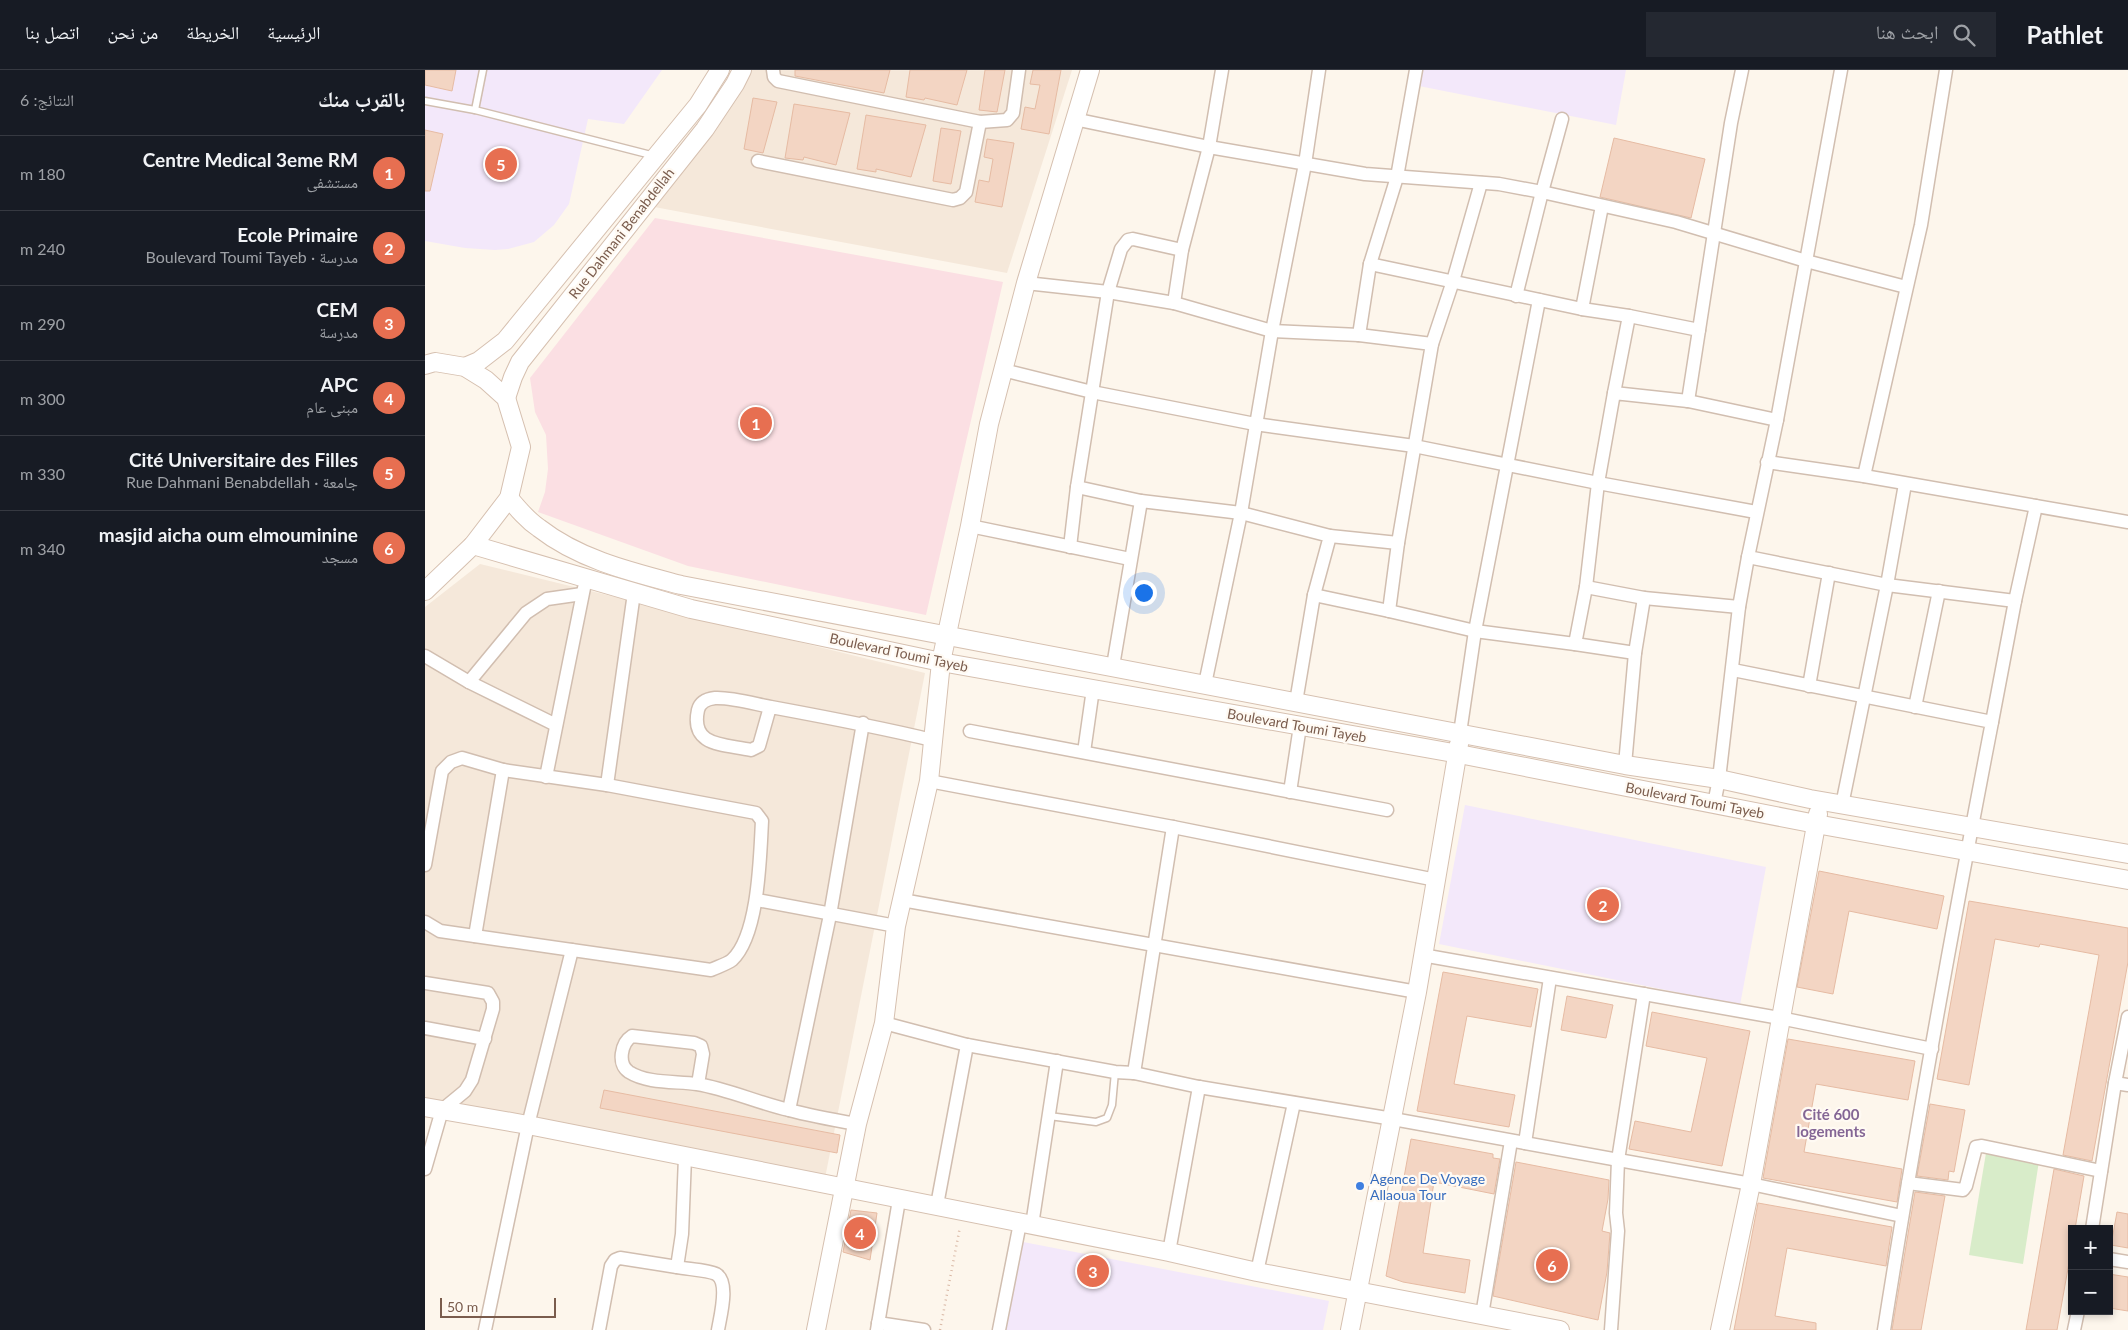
<!DOCTYPE html>
<html lang="ar">
<head>
<meta charset="utf-8">
<style>
	body { margin:0; font-family:Lato,"Noto Naskh Arabic",sans-serif; background:#242831; color:#f1f3f6; direction:rtl }
	.controls { position:absolute; right:15px; bottom:15px; display:grid; overflow:hidden; border-radius:0px; box-shadow:0 2px 8px #0003 }
	.controls button { width:45px; height:45px; display:grid; place-items:center; padding:0; border:0; border-bottom:1px solid #363941; background:#171b24; color:#f1f3f6; font:25px sans-serif }
	.scale { position:absolute; left:15px; bottom:12px; width:116px; box-sizing:border-box; padding-left:5px; border:2px solid #7a5c4d; border-top:0; font-size:14px; line-height:18px; white-space:nowrap; color:#7a5c4d; -webkit-text-stroke:4px #fffaf3; paint-order:stroke }
	.you { position:absolute; left:718px; top:522px; width:18px; height:18px; margin:-12px; border:4px solid #fff; border-radius:50%; background:#1a73e8; box-shadow:0 0 0 8px #1a73e833 }
	.badge { display:grid; place-items:center; width:32px; height:32px; border-radius:50%; background:#e76f51; color:#fff; font-size:16px; font-weight:700 }
	.pin { position:absolute; translate:-50% -50%; border:2px solid #fff; box-shadow:0 1px 5px #0006 }
	.list { margin:0; padding:0; list-style:none }
	h2 { display:flex; justify-content:space-between; align-items:center; height:65px; margin:0; padding:0 20px; font-size:21px }
	h2 small { font-size:16px; font-weight:400; color:#9ea1a6 }
	.list li { display:grid; grid-template-columns:32px 1fr auto; gap:15px; align-items:center; box-sizing:border-box; height:75px; padding:0 20px; border-top:1px solid #363941 }
	.list b { display:block; font-size:19px; white-space:nowrap }
	.list p { margin:0; font-size:16px; white-space:nowrap; color:#9ea1a6 }
	.list em { font-size:16px; font-style:normal; color:#9ea1a6 }
	.icon { flex:none; width:28px; height:28px; fill:none; stroke:currentColor; stroke-width:2; stroke-linecap:round; stroke-linejoin:round }
	.map { position:relative; flex:none; width:1703px; height:1260px; overflow:hidden; direction:ltr }
	header { display:flex; align-items:center; gap:30px; box-sizing:border-box; height:70px; padding:0 25px; background:#171b24; border-bottom:1px solid #363941 }
	header strong { font-size:24px }
	nav { display:flex; gap:28px; margin-inline-start:auto; font-size:18px }
	.search { width:350px; height:45px; background:#242831; display:flex; align-items:center; gap:12px; box-sizing:border-box; padding:0 18px; border-radius:0px; color:#9ea1a6; font-size:19px }
	main { display:flex }
	aside { flex:1; background:#171b24 }
	.map>svg:first-child { display:block }
</style>
</head>
<body>
<header>
<strong>Pathlet</strong>
<div class="search"><svg class="icon" aria-label="search" viewBox="0 0 24 24"><circle cx="10" cy="10" r="6"/><path d="M15 15l6 6"/></svg>ابحث هنا</div>
<nav><a>الرئيسية</a><a>الخريطة</a><a>من نحن</a><a>اتصل بنا</a></nav>
</header>
<main>
<div class="map">
<svg width="1703" height="1260" viewBox="0 0 1703 1260">
	<rect width="100%" height="100%" fill="#fdf6ec"/>
	<!-- residential -->
	<g fill="#f5e8da">
		<path d="M321 0H647L582 203 224 136Z"/>
		<path d="M55 494 500 603 400 1108 0 1032V537Z"/>
	</g>
	<!-- education -->
	<g fill="#f3e8fa">
		<path d="M0 0H237L199 54 163 49 144 134 129 155 109 172 83 179 70 180 40 178 0 171Z"/>
		<path d="M997 0H1201L1191 55 994 16Z"/>
		<path d="M1040 735 1341 797 1315 935 1014 874Z"/>
		<path d="M593 1171 904 1231 898 1260H578Z"/>
	</g>
	<!-- medical -->
	<path fill="#fbdfe3" d="M230 148 578 212 501 545 263 496 113 442 120 422 123 399 121 365 110 342 105 308Z"/>
	<!-- green -->
	<path fill="#d8ecc9" d="M1561 1083 1614 1091 1598 1194 1544 1185Z"/>
	<!-- building -->
	<g fill="#f3d5c3" stroke="#e6bba3">
		<path d="M0 0H31L27 21 0 15Z"/>
		<path d="M370 0H465L459 23 370 6Z"/>
		<path d="M485 0H542L532 35 500 28 499 30 481 27Z"/>
		<path d="M560 0H580L572 42 554 40Z"/>
		<path d="M608 0H636L624 64 596 59 600 37 610 39 615 15 605 14Z"/>
		<path d="M328 28 352 32 338 83 319 79Z"/>
		<path d="M369 34 425 43 411 95 379 87 378 90 360 88Z"/>
		<path d="M441 45 501 55 486 107 451 99V102L432 99Z"/>
		<path d="M516 58 536 61 526 114 508 111Z"/>
		<path d="M0 60 18 64 5 121H0Z"/>
		<path d="M1189 68 1280 89 1266 148 1175 127Z"/>
		<path d="M562 69 589 73 577 137 550 132 554 110 564 112 568 89 559 87Z"/>
		<path d="M1394 801 1519 826 1512 859 1424 841 1408 924 1372 917Z"/>
		<path d="M1544 831 1703 858V892L1667 1091 1638 1085 1674 885 1615 874 1614 877 1570 869 1544 1015 1512 1009Z"/>
		<path d="M1018 902 1113 919 1106 957 1042 946 1029 1014 1090 1025 1084 1057 992 1041Z"/>
		<path d="M1142 926 1188 935 1181 968 1136 960Z"/>
		<path d="M1227 942 1325 961 1297 1096 1204 1079 1210 1051 1266 1062 1282 988 1221 976Z"/>
		<path d="M1363 969 1490 991 1483 1030 1391 1014 1379 1082 1477 1099 1472 1132 1338 1108Z"/>
		<path d="M179 1020 415 1065 412 1083 175 1038Z"/>
		<path d="M1505 1034 1540 1040 1529 1102 1524 1101 1523 1110 1492 1106Z"/>
		<path d="M986 1069 1068 1084V1088L1075 1089 1069 1124 1009 1112 998 1183 1045 1190 1040 1223 978 1212 961 1206Z"/>
		<path d="M1091 1092 1184 1110 1183 1129 1177 1161 1185 1163 1182 1202 1173 1250 1068 1226Z"/>
		<path d="M1629 1099 1659 1106 1650 1159H1647V1176L1632 1260H1601Z"/>
		<path d="M1490 1122 1520 1126 1496 1260H1467Z"/>
		<path d="M1333 1133 1467 1157 1461 1196 1362 1178 1350 1246 1391 1253V1260H1309Z"/>
		<path d="M426 1140 452 1143 445 1190 418 1182Z"/>
		<path d="M1692 1142 1703 1144V1178L1686 1175Z"/>
		<path d="M1684 1204 1703 1207V1241L1684 1238Z"/>
	</g>
	<g fill="none" stroke-linecap="round" stroke-linejoin="round">
		<defs>
			<g id="lane">
				<path d="M0 31 50 40 230 86"/>
				<path d="M50 40 58 0"/>
				<path d="M624 1046 671 1052 682 1048 687 1035 690 1002"/>
			</g>
			<g id="street">
				<path d="M348 0 349 7 353 11 555 52 582 50 588 43 594 0"/>
				<path d="M649 49 784 77 940 104 1074 114 1117 122 1251 152 1381 191 1481 217"/>
				<path d="M333 91 528 130 535 128 541 122 555 52"/>
				<path d="M945 194 1157 239 1204 246"/>
				<path d="M601 213 683 222 696 179 703 170 708 169 757 180"/>
				<path d="M1091 226 1117 122 1137 49"/>
				<path d="M749 233 757 180 784 77 797 0"/>
				<path d="M1157 239 1177 136"/>
				<path d="M1274 260 1306 53 1317 0"/>
				<path d="M934 265 945 194 972 107 991 0"/>
				<path d="M1007 274 1028 211 1056 113"/>
				<path d="M578 300 667 322 830 354 989 376 1173 413 1331 442"/>
				<path d="M1189 323 1204 246 1274 260 1263 331"/>
				<path d="M1342 392 1439 406 1703 452"/>
				<path d="M1439 406 1496 155 1521 0"/>
				<path d="M716 431 652 417 683 222 749 233 847 261 934 265 1007 274 973 473 964 541 1050 561 1150 574 1161 517 1173 413 1189 323 1263 331 1352 350"/>
				<path d="M545 456 705 489"/>
				<path d="M905 466 973 473"/>
				<path d="M645 477 652 417"/>
				<path d="M1323 487 1462 515 1590 531"/>
				<path d="M1161 517 1219 528 1314 537"/>
				<path d="M1150 574 1210 583"/>
				<path d="M0 586 44 612"/>
				<path d="M688 596 716 431 816 443 905 466 889 525"/>
				<path d="M1308 600 1567 652C1528 854 1491 1057 1459 1260"/>
				<path d="M780 614 816 443 847 261 880 94 894 0"/>
				<path d="M1384 616 1404 503"/>
				<path d="M871 632 889 525 964 541"/>
				<path d="M345 637 334 676 326 680C299 674 265 677 273 640 275 632 281 629 290 628 306 627 330 634 346 637 400 647 454 657 507 670"/>
				<path d="M1490 637 1514 521"/>
				<path d="M1567 652 1590 531 1611 436"/>
				<path d="M131 655 44 612 101 543 122 529 157 524"/>
				<path d="M545 661 962 740"/>
				<path d="M1035 663 1050 561 1114 230"/>
				<path d="M659 682 668 619"/>
				<path d="M1200 695 1210 583 1219 528"/>
				<path d="M121 707 159 518"/>
				<path d="M504 711 748 757 1011 810"/>
				<path d="M182 715 209 523"/>
				<path d="M865 722 875 656"/>
				<path d="M1289 734 1294 709 1314 537 1323 487 1352 350 1416 0"/>
				<path d="M1417 735 1462 515 1480 414"/>
				<path d="M0 795 17 701 26 692 37 688 78 700 182 715 331 743 337 751C335 786 334 865 307 890 302 894 292 897 286 900L15 861 0 852"/>
				<path d="M332 830 471 856"/>
				<path d="M477 830 992 922"/>
				<path d="M50 866 78 700"/>
				<path d="M997 885 1355 948 1507 979"/>
				<path d="M0 913 63 923 68 932V939L47 1010 40 1021 17 1040 0 1099"/>
				<path d="M459 953 542 975 690 1002 709 1003 774 1017 968 1049 1326 1114 1477 1146"/>
				<path d="M0 958 60 969"/>
				<path d="M709 1003 748 757"/>
				<path d="M1690 1013 1703 1015"/>
				<path d="M273 1014 278 984 276 976 269 973 207 966C196 973 192 994 204 1002 223 1014 251 1011 272 1014 303 1019 333 1033 364 1040 386 1046 409 1050 432 1054"/>
				<path d="M364 1040 405 845 438 653"/>
				<path d="M1100 1073 1125 908"/>
				<path d="M260 1087 257 1164 252 1197C261 1199 283 1200 291 1204 305 1212 295 1247 293 1260"/>
				<path d="M1483 1113 1538 1120 1541 1116 1551 1077 1557 1076 1676 1101"/>
				<path d="M512 1135 542 975"/>
				<path d="M607 1155 632 991"/>
				<path d="M1667 1159 1690 1013 1703 947"/>
				<path d="M744 1182 774 1017"/>
				<path d="M1684 1189 1703 1192"/>
				<path d="M832 1202 869 1033"/>
				<path d="M1057 1245 1086 1071"/>
				<path d="M453 1253 499 1260"/>
				<path d="M60 1260 103 1055 147 880"/>
				<path d="M174 1260 186 1196 190 1190 195 1188 252 1197"/>
				<path d="M452 1260 474 1130"/>
				<path d="M574 1260 595 1153"/>
				<path d="M1186 1260 1193 1161 1191 1143 1193 1090 1219 924"/>
				<path d="M1649 1260 1653 1241"/>
			</g>
			<g id="secondary">
				<path d="M0 295 10 292 40 297 61 310 81 328 96 377 84 428 48 475 0 521"/>
				<path d="M40 297 54 291 80 271 273 35 295 0"/>
				<path d="M81 328 88 307 95 292 280 59 310 14 317 0"/>
				<path d="M84 428C93 439 102 450 114 458 155 490 207 502 256 515L1200 695 1294 709 1385 729 1703 784"/>
				<path d="M48 475 266 539 516 592 1034 684 1391 754 1703 810"/>
				<path d="M0 1037 103 1055 744 1182 832 1202 1135 1260"/>
				<path d="M391 1260 432 1054 459 953 471 856 504 711 516 592 545 456 564 354 601 213 665 0"/>
				<path d="M925 1260 992 922 1034 674"/>
				<path d="M1295 1260 1326 1114 1393 744"/>
			</g>
		</defs>
		<!-- lane casing -->
		<use href="#lane" stroke="#d1beb0" stroke-width="9"/>
		<!-- street casing -->
		<use href="#street" stroke="#d1beb0" stroke-width="15"/>
		<!-- secondary casing -->
		<use href="#secondary" stroke="#d6c0b0" stroke-width="20"/>
		<!-- path -->
		<path stroke="#d9b8a5" stroke-width="2.5" stroke-dasharray="1 4" stroke-linecap="butt" d="M515 1260 535 1157"/>
		<!-- lane -->
		<use href="#lane" stroke="#fff" stroke-width="6"/>
		<!-- street -->
		<use href="#street" stroke="#fff" stroke-width="12"/>
		<!-- secondary -->
		<use href="#secondary" stroke="#fff" stroke-width="18"/>
	</g>
	<!-- markers -->
	<circle fill="#3f7fe0" stroke="#fffaf3" stroke-width="2" cx="935" cy="1116" r="5"/>
	<g text-anchor="middle" dominant-baseline="central" stroke-width="4.5" stroke-linejoin="round" paint-order="stroke">
		<!-- street labels -->
		<g font-size="14" fill="#7a5c4d" stroke="#fffaf3">
			<text transform="translate(196 163) rotate(-52)">Rue Dahmani Benabdellah</text>
			<text transform="translate(474 582) rotate(12)">Boulevard Toumi Tayeb</text>
			<text transform="translate(872 655) rotate(10)">Boulevard Toumi Tayeb</text>
			<text transform="translate(1270 730) rotate(11)">Boulevard Toumi Tayeb</text>
		</g>
		<!-- shop labels -->
		<g font-size="14" fill="#366cbe" stroke="#fffaf3" text-anchor="start">
			<text x="945" y="1108">Agence De Voyage<tspan x="945" dy="16">Allaoua Tour</tspan></text>
		</g>
		<!-- neighbourhood labels -->
		<g font-size="15" font-weight="bold" fill="#846695" stroke="#fffaf3">
			<text x="1406" y="1044">Cité 600<tspan x="1406" dy="17">logements</tspan></text>
		</g>
	</g>
</svg>
<div class="controls">
<button>+</button>
<button>−</button>
</div>
<div class="scale">50 m</div>
<div class="you"></div>
<div class="pin badge" style="left:331px;top:353px">1</div>
<div class="pin badge" style="left:1178px;top:835px">2</div>
<div class="pin badge" style="left:668px;top:1201px">3</div>
<div class="pin badge" style="left:435px;top:1163px">4</div>
<div class="pin badge" style="left:76px;top:94px">5</div>
<div class="pin badge" style="left:1127px;top:1195px">6</div>
</div>
<aside>
<h2>بالقرب منك<small>النتائج: 6</small></h2>
<ul class="list">
<li><span class="badge">1</span><div><b>Centre Medical 3eme RM</b><p>مستشفى</p></div><em>180 m</em></li>
<li><span class="badge">2</span><div><b>Ecole Primaire</b><p>مدرسة · Boulevard Toumi Tayeb</p></div><em>240 m</em></li>
<li><span class="badge">3</span><div><b>CEM</b><p>مدرسة</p></div><em>290 m</em></li>
<li><span class="badge">4</span><div><b>APC</b><p>مبنى عام</p></div><em>300 m</em></li>
<li><span class="badge">5</span><div><b>Cité Universitaire des Filles</b><p>جامعة · Rue Dahmani Benabdellah</p></div><em>330 m</em></li>
<li><span class="badge">6</span><div><b>masjid aicha oum elmouminine</b><p>مسجد</p></div><em>340 m</em></li>
</ul>
</aside>
</main>
</body>
</html>
